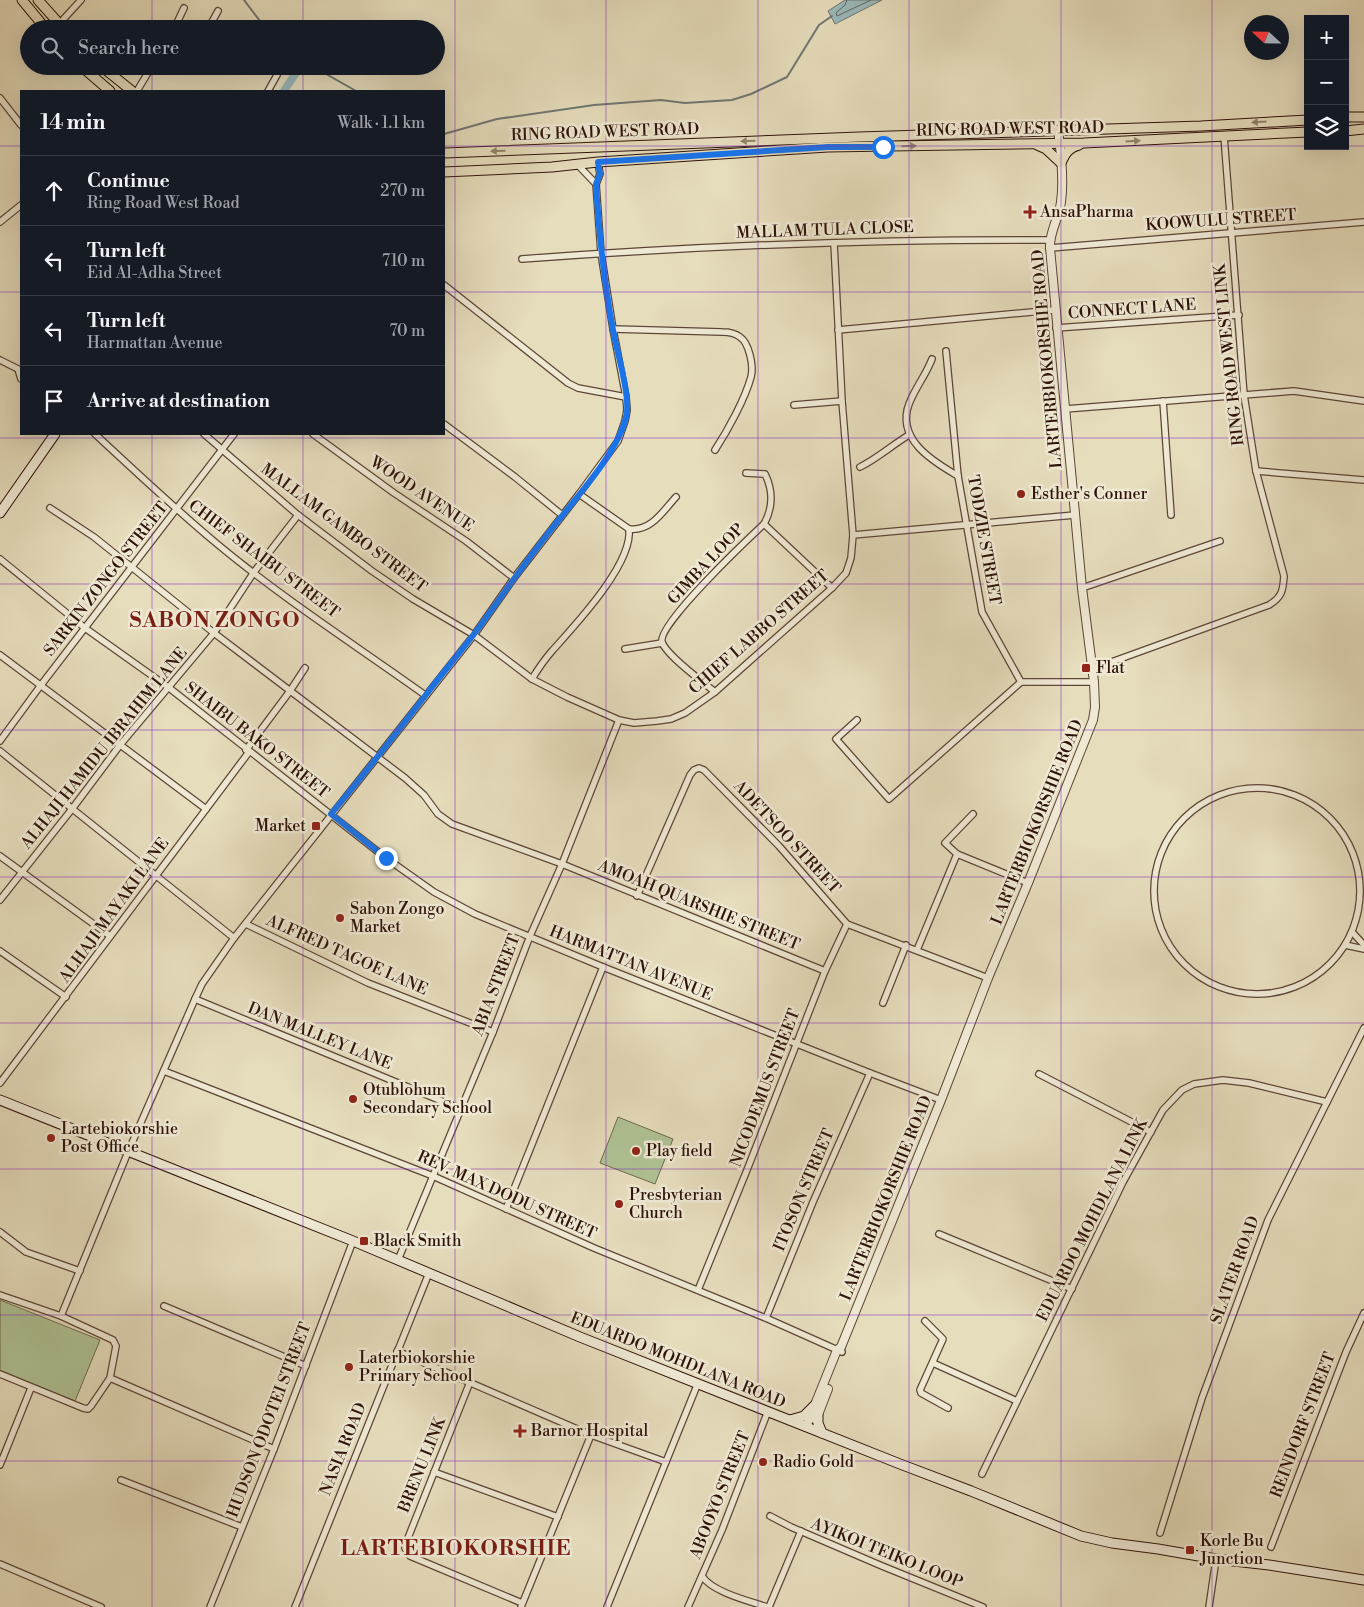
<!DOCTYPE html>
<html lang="en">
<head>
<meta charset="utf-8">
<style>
	body { margin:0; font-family:"Libre Bodoni",serif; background:#20242c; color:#f1f3f6 }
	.controls { position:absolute; right:15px; top:15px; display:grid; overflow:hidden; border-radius:0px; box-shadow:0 5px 20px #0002 }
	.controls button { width:45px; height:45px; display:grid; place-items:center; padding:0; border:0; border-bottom:1px solid #363941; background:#171b24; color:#f1f3f6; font:25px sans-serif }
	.compass { position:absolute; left:1244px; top:15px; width:45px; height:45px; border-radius:50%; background:#171b24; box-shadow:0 5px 20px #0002; rotate:292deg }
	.stop { position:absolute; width:15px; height:15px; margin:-11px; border:4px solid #1a73e8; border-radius:50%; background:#fff }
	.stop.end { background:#1a73e8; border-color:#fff; box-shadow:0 1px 5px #0008 }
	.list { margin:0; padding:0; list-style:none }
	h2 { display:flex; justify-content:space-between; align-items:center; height:65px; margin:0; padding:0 20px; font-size:21px }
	h2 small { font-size:16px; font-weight:400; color:#9ea1a6 }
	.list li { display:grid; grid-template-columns:32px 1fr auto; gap:15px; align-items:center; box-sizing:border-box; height:70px; padding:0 20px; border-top:1px solid #363941 }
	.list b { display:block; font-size:19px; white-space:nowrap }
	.list p { margin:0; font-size:16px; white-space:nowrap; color:#9ea1a6 }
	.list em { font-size:16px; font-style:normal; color:#9ea1a6 }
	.icon { flex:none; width:28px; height:28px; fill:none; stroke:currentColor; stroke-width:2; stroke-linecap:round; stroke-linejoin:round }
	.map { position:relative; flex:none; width:1364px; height:1607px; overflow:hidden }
	.search { position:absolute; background:#171b24; box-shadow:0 5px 20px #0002; left:20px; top:20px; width:425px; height:55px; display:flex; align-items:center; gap:12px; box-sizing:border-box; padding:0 18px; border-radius:28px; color:#9ea1a6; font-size:19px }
	.panel { position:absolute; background:#171b24; box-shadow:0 5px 20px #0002; left:20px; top:90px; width:425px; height:345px; border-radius:0px }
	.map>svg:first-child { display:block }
</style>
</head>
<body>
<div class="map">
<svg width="1364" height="1607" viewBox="0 0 1364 1607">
	<rect width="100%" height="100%" fill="#e6ddbd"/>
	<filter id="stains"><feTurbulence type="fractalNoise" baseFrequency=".004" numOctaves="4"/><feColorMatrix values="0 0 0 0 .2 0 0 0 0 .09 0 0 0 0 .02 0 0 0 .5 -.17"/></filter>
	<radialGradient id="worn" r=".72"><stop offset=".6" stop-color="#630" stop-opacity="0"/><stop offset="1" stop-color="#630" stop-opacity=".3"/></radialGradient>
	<!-- green -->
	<g fill="#afc295" stroke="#6e6a4f">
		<path d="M618 1117 673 1139 655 1184 600 1163Z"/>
		<path d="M0 1300 100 1340 75 1401 0 1371Z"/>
	</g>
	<!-- water -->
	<path fill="#9ab9bb" stroke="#6f7774" d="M845 0H882L835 24 828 11Z"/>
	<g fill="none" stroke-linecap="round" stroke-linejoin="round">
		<!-- shore -->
		<path stroke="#646662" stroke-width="1" d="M847 0 845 5 836 13 837 16 871 0"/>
		<!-- stream -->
		<g stroke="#6f7774" stroke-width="2">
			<path d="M244 0 266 29"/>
			<path d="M312 66 356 91"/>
			<path d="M444 134 497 119 594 105 661 100 685 103 732 100 751 94 787 77 819 25 832 16"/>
		</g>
		<!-- canal -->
		<path stroke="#9ab9bb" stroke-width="8" d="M284 91 299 68 306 66"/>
		<defs>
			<g id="minor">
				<path d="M59 24 81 0"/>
				<path d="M174 29 184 8"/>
				<path d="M208 29 218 11"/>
				<path d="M137 91 152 66"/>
				<path d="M268 91 277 75"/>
				<path d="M0 98 21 125"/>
				<path d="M577 164 596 184"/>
				<path d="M0 222 21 205"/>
				<path d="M1050 248 1364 222"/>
				<path d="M522 259C698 246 874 239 1049 240"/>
				<path d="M444 285 568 383 578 388 626 397"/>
				<path d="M1056 328 1239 315"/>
				<path d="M613 329 722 332C728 332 735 333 740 337 749 343 754 366 751 377 745 399 728 430 715 450"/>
				<path d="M838 330 1054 310"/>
				<path d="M946 351 958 476 982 612 1021 682"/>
				<path d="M932 359C926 375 915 388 909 404 896 439 932 461 958 476"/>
				<path d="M0 360 18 369 21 379"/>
				<path d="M1163 401 1171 515"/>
				<path d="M794 405 842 401"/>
				<path d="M1065 409 1294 391 1364 401"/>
				<path d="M444 424 515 477 562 515"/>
				<path d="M95 434C135 471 174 508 216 543 282 598 355 645 425 695"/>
				<path d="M204 434 298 515 372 571 413 599 474 635 532 679 567 697 619 720 634 723 657 721 671 719 685 713 715 692 832 588 846 573 851 558 853 535 842 401 834 243"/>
				<path d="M313 434 394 493 466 541 514 578"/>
				<path d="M860 467C878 458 892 445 909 435"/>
				<path d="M1256 471 1364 480"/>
				<path d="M579 494 629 529C651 532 663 511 676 497"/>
				<path d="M50 508 94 537 214 633 405 778 424 795 438 814 452 824 562 864 825 971"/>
				<path d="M764 524 832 588"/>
				<path d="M853 535 1075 515"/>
				<path d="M0 559 85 628 168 687 386 858 434 892 475 914 603 967 870 1073 941 1100"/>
				<path d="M1082 588 1220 541"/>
				<path d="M625 649 662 643"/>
				<path d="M0 655 206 809"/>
				<path d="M1092 669 1269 605C1282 597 1283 591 1284 576L1256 471 1244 395 1224 136"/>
				<path d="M532 679C538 669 545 659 552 651 575 625 633 564 629 529"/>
				<path d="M1021 682H1094"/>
				<path d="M715 692C703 682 666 655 662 642 657 625 748 539 764 524 773 508 773 490 765 474L746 473"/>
				<path d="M857 720 836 739 889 799 1021 682"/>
				<path d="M0 741 41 685 234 434"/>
				<path d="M246 750 290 691 305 668"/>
				<path d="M0 751 234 938"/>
				<circle cx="1257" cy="891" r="103"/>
				<path d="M973 814 945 843 957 854 1028 883"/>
				<path d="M0 856 110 936"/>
				<path d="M637 896 690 775 694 770 699 768 704 770 779 846 847 924 988 978"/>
				<path d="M0 900 72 809 120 745 214 633 254 572 298 515"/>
				<path d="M246 924 368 983 493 1032"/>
				<path d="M1352 932 1364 945"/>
				<path d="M1345 945 1364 949"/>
				<path d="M917 950 957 854"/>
				<path d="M0 951 66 997"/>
				<path d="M195 999 461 1109"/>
				<path d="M883 1003 906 945"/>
				<path d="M164 1071 433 1176 594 1248 768 1319 842 1352"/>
				<path d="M1039 1074 1151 1132"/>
				<path d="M0 1083 249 752"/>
				<path d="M506 1209 603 967"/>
				<path d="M0 1232 26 1252 80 1271"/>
				<path d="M939 1234 1072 1289"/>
				<path d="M398 1260 493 1032 530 936 562 864 619 720"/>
				<path d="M698 1290 747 1170 825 971 847 924"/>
				<path d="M0 1295 61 1316 113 1340 116 1346 110 1378 91 1406 88 1409 83 1408 0 1374"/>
				<path d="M164 1306 306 1366"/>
				<path d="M61 1316 128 1152 195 999 202 984 234 938 474 635 514 578 579 494 618 441 625 421 627 410 626 397 613 329 601 253 596 184 600 174 598 162"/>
				<path d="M766 1318 813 1202 870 1073"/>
				<path d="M925 1321 943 1339 920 1390 921 1393 948 1408"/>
				<path d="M397 1351 591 1435 666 1462"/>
				<path d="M933 1363 1017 1401"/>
				<path d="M110 1378 274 1449"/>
				<path d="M470 1382 406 1543 405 1548 410 1556 522 1603"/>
				<path d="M0 1465 31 1388"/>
				<path d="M434 1472 558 1517"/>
				<path d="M982 1474 1123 1182 1163 1110 1182 1090 1194 1084 1223 1080 1249 1083 1327 1102"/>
				<path d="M121 1480 242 1527"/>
				<path d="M770 1516 791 1527 882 1566 983 1607"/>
				<path d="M1160 1533 1202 1398 1268 1220 1364 1028"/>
				<path d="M1271 1547 1346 1352 1364 1313"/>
				<path d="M0 1564 101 1607"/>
				<path d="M702 1576C712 1592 749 1601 767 1607"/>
				<path d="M210 1607 274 1449 353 1241"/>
				<path d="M295 1607 429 1273"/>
				<path d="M521 1607 591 1435"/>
				<path d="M607 1607 698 1383"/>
				<path d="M688 1607 722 1530 768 1411"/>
				<path d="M769 1607 801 1531"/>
				<path d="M1209 1607 1216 1559"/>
			</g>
			<g id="tertiary">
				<path d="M816 1420 828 1389"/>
				<path d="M806 1427 837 1350 841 1347 941 1100 988 978 1028 883 1093 720 1095 707 1094 682 1082 588 1050 248C1049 232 1059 218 1061 202 1064 181 1061 152 1058 130"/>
			</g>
			<g id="secondary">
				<path d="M0 513 55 434"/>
				<path d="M0 1100 353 1241 580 1337 900 1464 971 1491 1081 1536 1112 1543 1158 1549 1216 1559 1269 1565 1364 1580"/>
				<path d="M818 1415V1423L822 1433"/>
				<path d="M790 1420 804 1416 815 1405"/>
			</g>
			<g id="primary">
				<path d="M22 0 46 29"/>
				<path d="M38 0 64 29"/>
				<path d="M81 66 110 91"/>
				<path d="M101 66 132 91"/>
				<path d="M1345 117H1364"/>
				<path d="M1345 131 1364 129"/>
				<path d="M1037 145 1046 149 1061 163C1065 154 1069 147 1079 145"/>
				<path d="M444 153 859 137 1201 126 1308 120"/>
				<path d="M444 172 552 167 598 162 828 147 1084 143 1308 132"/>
			</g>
		</defs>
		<!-- minor casing -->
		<use href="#minor" stroke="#5c4636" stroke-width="8"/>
		<!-- tertiary casing -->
		<use href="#tertiary" stroke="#5c4636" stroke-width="10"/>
		<!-- secondary casing -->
		<use href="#secondary" stroke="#2e1309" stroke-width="11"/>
		<!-- primary casing -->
		<use href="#primary" stroke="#2e1309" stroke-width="11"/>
		<!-- minor -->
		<use href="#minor" stroke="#efe9d4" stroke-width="5.5"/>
		<!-- tertiary -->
		<use href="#tertiary" stroke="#efe9d4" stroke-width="8"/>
		<!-- secondary -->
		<use href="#secondary" stroke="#efe9d4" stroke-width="9"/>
		<!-- primary -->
		<use href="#primary" stroke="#e6ddbd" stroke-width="9"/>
	</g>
	<!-- one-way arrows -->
	<defs><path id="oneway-solid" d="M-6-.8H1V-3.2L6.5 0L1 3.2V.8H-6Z" transform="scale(1.25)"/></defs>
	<g fill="#93826c">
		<use href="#oneway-solid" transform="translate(1259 122) rotate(177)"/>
		<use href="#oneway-solid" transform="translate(748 141) rotate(178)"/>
		<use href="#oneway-solid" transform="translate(1133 141) rotate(-3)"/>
		<use href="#oneway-solid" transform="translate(909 146) rotate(-2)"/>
		<use href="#oneway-solid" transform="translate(498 151) rotate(178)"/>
	</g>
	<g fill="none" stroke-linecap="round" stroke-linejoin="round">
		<!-- route -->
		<path stroke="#1a73e8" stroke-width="6" d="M386 858 331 814C363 776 394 736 425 696 441 675 458 655 474 634 497 603 519 571 543 540 567 507 622 451 627 412 629 391 617 352 613 330 604 282 599 233 596 184L600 174 598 162 828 147H883"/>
	</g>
	<!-- grid -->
	<path fill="none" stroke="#7b2cbf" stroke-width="1" stroke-opacity="0.55" d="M152 0V29M303 0V29M455 0V1607M606 0V1607M758 0V1607M909 0V1607M1061 0V1607M1212 0V1607M152 66V91M303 66V91M0 146H21M444 146H1308M1345 146H1364M0 292H21M444 292H1364M152 434V1607M303 434V1607M0 438H1364M0 584H1364M0 730H1364M0 877H1364M0 1023H1364M0 1169H1364M0 1315H1364M0 1461H1364"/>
	<!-- markers -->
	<g fill="#8f2418" stroke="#efe9d4" stroke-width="2">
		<path d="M1027.5 204.5h5v5h5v5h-5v5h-5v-5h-5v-5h5z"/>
		<circle cx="1021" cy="494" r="5"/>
		<rect x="1081" y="663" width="10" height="10" rx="2.5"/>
		<rect x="311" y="821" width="10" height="10" rx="2.5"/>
		<circle cx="340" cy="918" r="5"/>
		<circle cx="353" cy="1099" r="5"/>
		<circle cx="51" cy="1138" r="5"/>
		<circle cx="636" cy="1151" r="5"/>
		<circle cx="619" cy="1204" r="5"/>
		<rect x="359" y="1236" width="10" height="10" rx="2.5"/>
		<circle cx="349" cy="1367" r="5"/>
		<path d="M517.5 1423.5h5v5h5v5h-5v5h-5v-5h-5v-5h5z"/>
		<circle cx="763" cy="1462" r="5"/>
		<rect x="1185" y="1545" width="10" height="10" rx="2.5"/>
	</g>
	<g text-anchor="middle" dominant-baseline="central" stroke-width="5" stroke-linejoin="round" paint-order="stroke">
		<!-- street labels -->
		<g font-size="16" fill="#2e1309" stroke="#efe9d4">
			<text transform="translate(1010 129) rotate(-1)">RING ROAD WEST ROAD</text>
			<text transform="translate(605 132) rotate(-2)">RING ROAD WEST ROAD</text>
			<text transform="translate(1221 220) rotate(-4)">KOOWULU STREET</text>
			<text transform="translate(825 230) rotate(-2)">MALLAM TULA CLOSE</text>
			<text transform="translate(1132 309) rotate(-4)">CONNECT LANE</text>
			<text transform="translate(1229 355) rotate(-96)">RING ROAD WEST LINK</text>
			<text transform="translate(1047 359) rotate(-95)">LARTERBIOKORSHIE ROAD</text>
			<text transform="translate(422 494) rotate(34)">WOOD AVENUE</text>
			<text transform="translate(344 528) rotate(37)">MALLAM GAMBO STREET</text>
			<text transform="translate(984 540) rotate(80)">TODZIE STREET</text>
			<text transform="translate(264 559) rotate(37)">CHIEF SHAIBU STREET</text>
			<text transform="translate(706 564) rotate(-47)">GIMBA LOOP</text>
			<text transform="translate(106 579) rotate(-52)">SARKIN ZONGO STREET</text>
			<text transform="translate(759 632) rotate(-41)">CHIEF LABBO STREET</text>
			<text transform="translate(257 740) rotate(38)">SHAIBU BAKO STREET</text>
			<text transform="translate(104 748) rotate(-51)">ALHAJI HAMIDU IBRAHIM LANE</text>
			<text transform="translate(1037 822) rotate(-68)">LARTERBIOKORSHIE ROAD</text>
			<text transform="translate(787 837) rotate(47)">ADETSOO STREET</text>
			<text transform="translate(699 905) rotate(22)">AMOAH QUARSHIE STREET</text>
			<text transform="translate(114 910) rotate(-54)">ALHAJI MAYAKI LANE</text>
			<text transform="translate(347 955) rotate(24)">ALFRED TAGOE LANE</text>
			<text transform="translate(631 963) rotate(22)">HARMATTAN AVENUE</text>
			<text transform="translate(496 985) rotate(-69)">ABIA STREET</text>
			<text transform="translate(320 1036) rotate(22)">DAN MALLEY LANE</text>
			<text transform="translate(765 1088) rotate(-69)">NICODEMUS STREET</text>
			<text transform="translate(804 1190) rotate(-67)">ITOSON STREET</text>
			<text transform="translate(507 1195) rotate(24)">REV. MAX DODU STREET</text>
			<text transform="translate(886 1198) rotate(-68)">LARTERBIOKORSHIE ROAD</text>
			<text transform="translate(1092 1220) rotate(-63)">EDUARDO MOHDLANA LINK</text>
			<text transform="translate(1235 1270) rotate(-70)">SLATER ROAD</text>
			<text transform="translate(678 1360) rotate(22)">EDUARDO MOHDLANA ROAD</text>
			<text transform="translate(269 1420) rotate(-69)">HUDSON ODOTEI STREET</text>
			<text transform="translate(1303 1425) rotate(-69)">REINDORF STREET</text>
			<text transform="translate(343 1449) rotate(-68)">NASIA ROAD</text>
			<text transform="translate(422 1465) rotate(-68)">BRENU LINK</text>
			<text transform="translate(720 1495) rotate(-68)">ABOOYO STREET</text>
			<text transform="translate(887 1553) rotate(22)">AYIKOI TEIKO LOOP</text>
		</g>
		<!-- poi labels -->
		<g font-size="16" fill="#2e1309" stroke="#efe9d4" text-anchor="start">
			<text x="1040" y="212">AnsaPharma</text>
			<text x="1031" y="494">Esther's Conner</text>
			<text x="1096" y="668">Flat</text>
			<text x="306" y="826" text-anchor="end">Market</text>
			<text x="350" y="909">Sabon Zongo<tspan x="350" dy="18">Market</tspan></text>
			<text x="363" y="1090">Otublohum<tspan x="363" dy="18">Secondary School</tspan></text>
			<text x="61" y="1129">Lartebiokorshie<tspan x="61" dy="18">Post Office</tspan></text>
			<text x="646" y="1151">Play field</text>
			<text x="629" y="1195">Presbyterian<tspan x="629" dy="18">Church</tspan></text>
			<text x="374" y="1241">Black Smith</text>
			<text x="359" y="1358">Laterbiokorshie<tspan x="359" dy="18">Primary School</tspan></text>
			<text x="531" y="1431">Barnor Hospital</text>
			<text x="773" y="1462">Radio Gold</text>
			<text x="1200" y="1541">Korle Bu<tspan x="1200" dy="18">Junction</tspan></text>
		</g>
		<!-- district labels -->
		<g font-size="21" font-weight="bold" letter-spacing="1" fill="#7a1f14" stroke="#efe9d4">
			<text x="215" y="621">SABON ZONGO</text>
			<text x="456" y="1549">LARTEBIOKORSHIE</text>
		</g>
	</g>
	<rect width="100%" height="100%" filter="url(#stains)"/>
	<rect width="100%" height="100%" fill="url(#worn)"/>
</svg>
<div class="controls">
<button>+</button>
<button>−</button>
<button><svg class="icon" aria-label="layers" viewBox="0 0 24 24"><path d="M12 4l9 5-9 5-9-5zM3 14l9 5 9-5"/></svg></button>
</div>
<svg class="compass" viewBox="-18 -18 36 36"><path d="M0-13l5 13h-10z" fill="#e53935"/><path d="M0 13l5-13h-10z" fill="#9ea1a6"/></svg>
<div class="stop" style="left:883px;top:147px"></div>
<div class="stop end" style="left:386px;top:858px"></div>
<div class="search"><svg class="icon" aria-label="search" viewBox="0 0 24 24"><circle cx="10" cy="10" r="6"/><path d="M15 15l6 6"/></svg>Search here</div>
<section class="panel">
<h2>14 min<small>Walk · 1.1 km</small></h2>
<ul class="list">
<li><svg class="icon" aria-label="ahead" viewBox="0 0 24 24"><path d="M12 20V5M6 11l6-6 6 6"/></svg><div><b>Continue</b><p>Ring Road West Road</p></div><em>270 m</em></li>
<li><svg class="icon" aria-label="left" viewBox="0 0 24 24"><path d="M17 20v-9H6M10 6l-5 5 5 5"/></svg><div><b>Turn left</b><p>Eid Al-Adha Street</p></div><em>710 m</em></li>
<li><svg class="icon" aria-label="left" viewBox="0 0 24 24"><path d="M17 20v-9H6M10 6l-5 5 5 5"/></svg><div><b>Turn left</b><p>Harmattan Avenue</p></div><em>70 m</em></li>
<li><svg class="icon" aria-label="arrive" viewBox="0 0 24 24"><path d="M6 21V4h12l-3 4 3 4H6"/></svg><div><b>Arrive at destination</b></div></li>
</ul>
</section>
</div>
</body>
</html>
